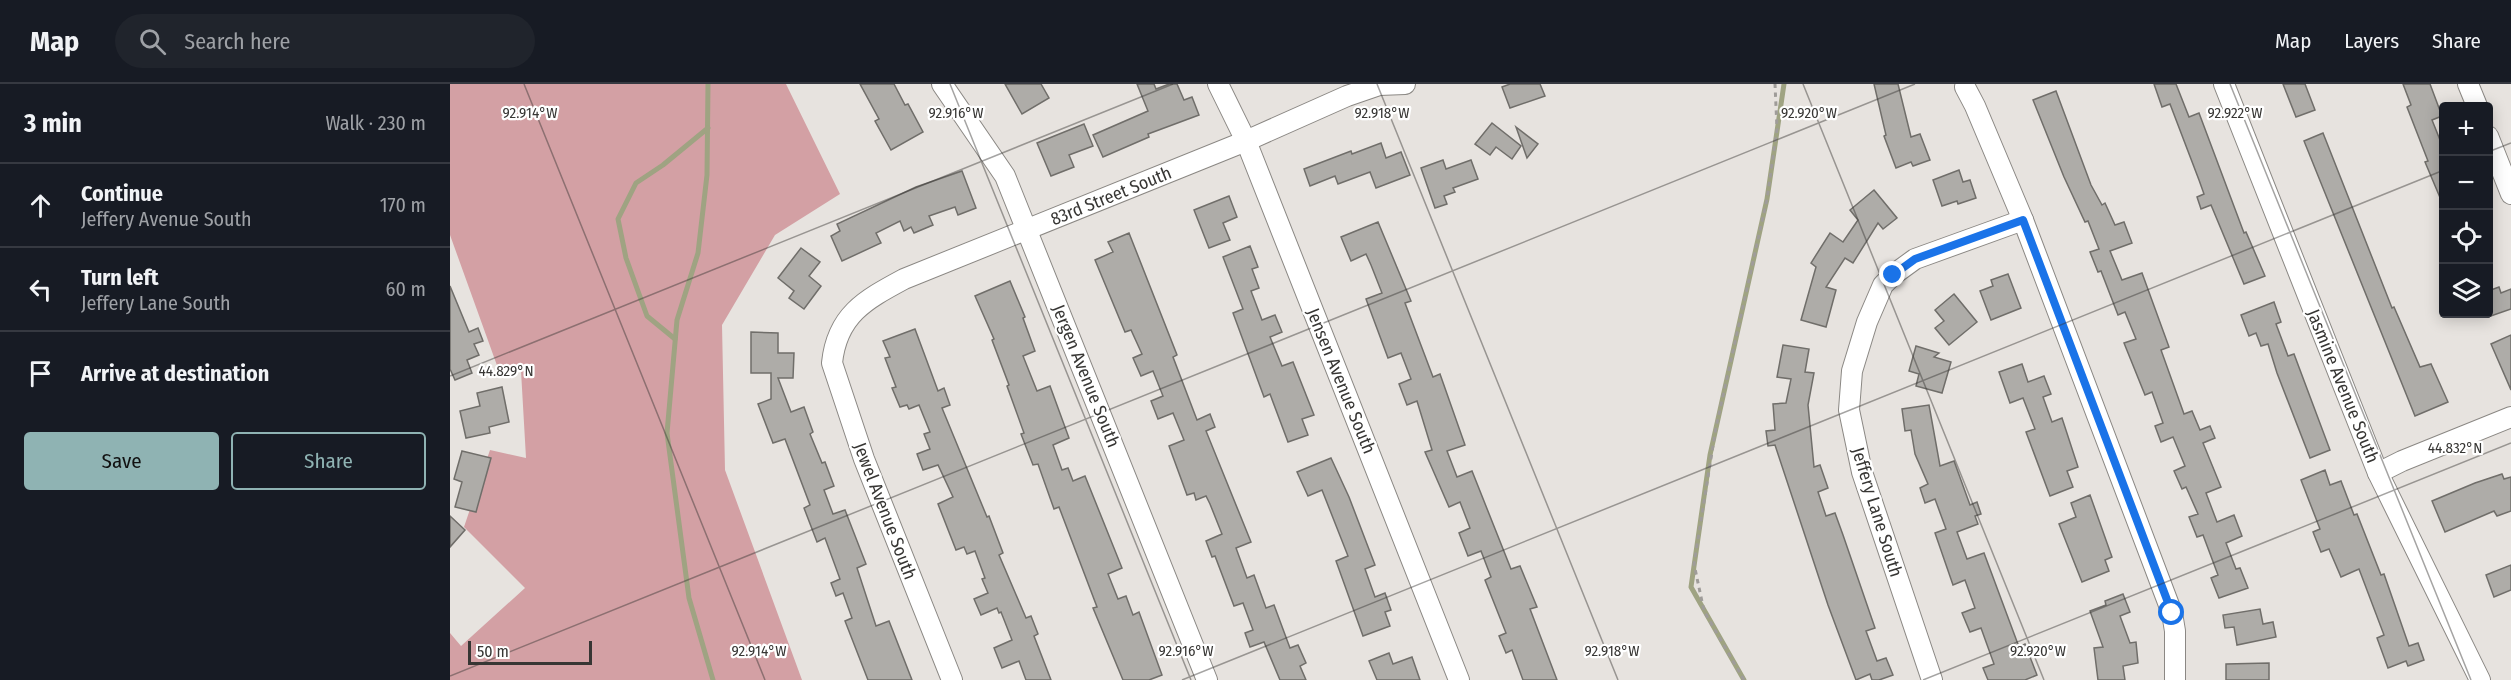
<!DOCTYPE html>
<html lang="en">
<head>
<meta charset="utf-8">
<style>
	body { margin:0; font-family:"Fira Sans Condensed",sans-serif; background:#20242c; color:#f1f3f6 }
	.controls { position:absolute; right:18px; top:18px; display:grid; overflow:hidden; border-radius:6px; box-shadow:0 3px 15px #0003 }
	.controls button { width:54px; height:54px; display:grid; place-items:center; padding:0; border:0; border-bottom:2px solid #363941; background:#171b24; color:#f1f3f6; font:30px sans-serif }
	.scale { position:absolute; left:18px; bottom:15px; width:124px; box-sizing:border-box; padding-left:6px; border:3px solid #373634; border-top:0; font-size:16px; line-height:21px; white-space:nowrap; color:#373634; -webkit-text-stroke:4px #fff; paint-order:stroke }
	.stop { position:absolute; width:18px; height:18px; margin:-14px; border:4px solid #1a73e8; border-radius:50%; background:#fff }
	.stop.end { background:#1a73e8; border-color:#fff; box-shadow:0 2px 6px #0008 }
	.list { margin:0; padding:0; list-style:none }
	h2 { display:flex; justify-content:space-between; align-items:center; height:78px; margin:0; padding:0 24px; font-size:26px }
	h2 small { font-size:20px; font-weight:400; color:#9ea1a6 }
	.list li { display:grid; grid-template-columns:39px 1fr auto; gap:18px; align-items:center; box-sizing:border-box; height:84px; padding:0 24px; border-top:2px solid #363941 }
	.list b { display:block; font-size:22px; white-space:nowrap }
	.list p { margin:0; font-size:20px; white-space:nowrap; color:#9ea1a6 }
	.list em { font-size:20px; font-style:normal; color:#9ea1a6 }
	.actions { display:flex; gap:12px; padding:18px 24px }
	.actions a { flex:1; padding:14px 0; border:2px solid #8fb3b3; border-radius:6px; text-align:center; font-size:21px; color:#8fb3b3 }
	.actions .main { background:#8fb3b3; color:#111 }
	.icon { flex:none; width:33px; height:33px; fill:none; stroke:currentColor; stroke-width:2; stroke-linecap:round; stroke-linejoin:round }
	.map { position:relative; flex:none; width:2061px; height:596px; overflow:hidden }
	header { display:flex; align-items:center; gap:36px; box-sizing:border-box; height:84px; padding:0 30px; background:#171b24; border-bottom:2px solid #363941 }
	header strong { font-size:28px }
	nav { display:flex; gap:33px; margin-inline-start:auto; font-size:21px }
	.search { width:420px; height:54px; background:#20242c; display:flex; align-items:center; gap:15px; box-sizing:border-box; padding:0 21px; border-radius:33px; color:#9ea1a6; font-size:22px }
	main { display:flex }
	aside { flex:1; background:#171b24 }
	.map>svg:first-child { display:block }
</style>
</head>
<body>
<header>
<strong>Map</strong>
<div class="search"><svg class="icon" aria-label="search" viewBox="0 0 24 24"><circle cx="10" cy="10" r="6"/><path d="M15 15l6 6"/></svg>Search here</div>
<nav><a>Map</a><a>Layers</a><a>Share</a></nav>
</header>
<main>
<aside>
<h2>3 min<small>Walk · 230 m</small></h2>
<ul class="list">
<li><svg class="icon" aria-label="ahead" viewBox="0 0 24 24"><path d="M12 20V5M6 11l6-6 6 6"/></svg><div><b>Continue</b><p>Jeffery Avenue South</p></div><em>170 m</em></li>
<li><svg class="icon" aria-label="left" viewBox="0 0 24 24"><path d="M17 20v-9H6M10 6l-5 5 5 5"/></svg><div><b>Turn left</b><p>Jeffery Lane South</p></div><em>60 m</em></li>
<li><svg class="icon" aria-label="arrive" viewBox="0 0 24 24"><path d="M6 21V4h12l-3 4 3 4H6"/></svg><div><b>Arrive at destination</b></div></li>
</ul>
<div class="actions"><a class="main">Save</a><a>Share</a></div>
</aside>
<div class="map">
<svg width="2061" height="596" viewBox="0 0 2061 596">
	<rect width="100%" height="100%" fill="#e7e3df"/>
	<!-- forest -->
	<path fill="#d3a0a4" d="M0 0H336L390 110 325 151 272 241 275 386 352 596H0V549L11 562 75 504 14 443 40 366 76 374 71 287H49L0 151Z"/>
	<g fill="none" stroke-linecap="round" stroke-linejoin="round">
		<!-- stream -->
		<g stroke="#9fa382" stroke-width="5">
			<path d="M258 0 257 91 248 169 227 236 217 349 239 514 263 596"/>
			<path d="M225 255 197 232 176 174 168 135 186 99 213 81 258 44"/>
			<path d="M1294 596 1241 503 1260 371 1317 115 1334 0"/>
		</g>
	</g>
	<!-- building -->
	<g fill="#aeaca8" stroke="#706e6a" stroke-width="1.5">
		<path d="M410 0H444L455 21 458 20 473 48 441 66 425 37 429 35Z"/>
		<path d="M555 0H591L599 14 572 30Z"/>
		<path d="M687 0H704L706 5 719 0H727L734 16 742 13 749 31 698 50 699 53 653 73 643 51 698 27Z"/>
		<path d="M1060 0H1090L1095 12 1060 24 1052 3Z"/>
		<path d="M1424 0H1448L1461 53 1470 50 1480 76 1463 82 1461 78 1446 84 1434 52 1436 51Z"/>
		<path d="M1704 0H1726L1739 33 1749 29 1794 149 1796 148 1815 192 1794 200 1761 121 1751 125 1747 113 1754 110 1749 96 1720 20 1712 23Z"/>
		<path d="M1833 0H1855L1865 26 1846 33Z"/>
		<path d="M1953 0H1980L1992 32 1982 36 1994 66V123L1975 78 1978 77 1957 23 1961 21Z"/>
		<path d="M1606 7 1641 101 1652 121 1655 119 1665 141 1674 138 1682 159 1660 167 1672 196 1692 189 1719 263 1711 266 1734 330 1742 327 1750 346 1760 342 1765 354 1753 359 1771 403 1756 409 1767 438 1784 431 1792 452 1776 459 1786 485 1790 484 1798 504 1769 514 1761 494 1768 491 1753 451 1747 453 1739 433 1748 430 1736 403 1732 405 1724 387 1735 382 1723 353 1711 358 1705 342 1713 339 1702 308 1695 311 1674 259 1686 255 1675 228 1668 231 1651 187 1648 188 1640 168 1649 165 1638 137 1635 138 1614 93 1583 16Z"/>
		<path d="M1042 39 1071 62 1062 75 1046 63 1040 71 1025 60Z"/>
		<path d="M634 40 643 62 619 71 624 83 601 92 587 59Z"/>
		<path d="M1066 43 1088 60 1077 74Z"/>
		<path d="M1873 49 1942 224 1944 223 1970 283 1981 280 1998 318 1965 332 1854 57Z"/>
		<path d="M931 59 936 74 951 68 960 91 926 104 920 88 888 100 885 92 860 102 854 85 901 67 902 70Z"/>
		<path d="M993 76 996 85 1021 76 1028 95 1003 104 1005 108 994 112 997 120 985 124 971 84Z"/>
		<path d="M1509 86 1513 98 1520 96 1526 114 1508 120 1507 117 1492 122 1483 96Z"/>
		<path d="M512 87 526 124 508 131 505 123 479 132 483 141 464 149 461 143 454 147 450 137 426 149 431 159 392 177 381 152 390 147 387 140 466 103Z"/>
		<path d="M1424 106 1447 134 1433 145 1428 139 1403 179 1395 174 1376 203 1386 206 1376 243 1351 236 1366 183 1361 179 1380 149 1393 158 1408 136 1400 126Z"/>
		<path d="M779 112 787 133 773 139 780 156 759 164 744 126Z"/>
		<path d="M928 138 961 217 955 219 983 293 990 290 1015 361 997 367 1007 393 1022 387 1061 485 1070 482 1087 523 1080 525 1107 596H1073L1062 566 1056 569 1049 552 1056 549 1035 496 1041 493 1031 467 1018 472 1009 449 1020 444 1010 418 999 423 975 368 982 366 967 317 957 321 949 300 961 295 951 269 938 274 916 215 932 209 921 181 916 170 901 177 891 153Z"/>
		<path d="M679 149 727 271 723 273 747 336 760 330 765 343 756 347 801 458 786 464 797 494 804 491 816 524 824 521 840 564 848 561 856 579 850 582 856 596H830L814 558 800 563 795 549 803 546 793 519 784 522 765 472 762 473 756 457 772 450 760 420 756 412 746 416 744 409 737 411 719 362 734 356 723 329 708 335 701 317 713 312 703 287 691 292 683 274 692 270 681 246 675 248 645 176 663 168 658 158Z"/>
		<path d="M800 162 808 183 802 185 809 204 801 207 812 236 825 231 832 248 820 253 832 282 843 278 864 331 852 335 858 351 838 358 820 310 814 313 783 229 793 225 773 173Z"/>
		<path d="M351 164 370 178 359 192 371 202 354 225 339 214 344 207 328 194Z"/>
		<path d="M1558 190 1571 224 1541 236 1530 207 1543 202 1541 196Z"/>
		<path d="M560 197 575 233 573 234 585 267 573 272 587 307 600 302 619 354 603 361 612 386 618 384 623 397 635 392 672 484 658 490 668 515 676 512 683 531 689 528 712 591 699 596H673L643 524 647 523 609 423 604 425 588 380 583 381 571 350 574 349 557 302 559 301 542 256 544 255 525 212Z"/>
		<path d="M0 202 19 248 28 244 33 257 24 260 29 271 17 276 22 289 5 296 0 285Z"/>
		<path d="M2049 203 2051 209 2061 205V225L2038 233V207Z"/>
		<path d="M1504 210 1527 238 1499 261 1485 244 1494 237 1485 226Z"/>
		<path d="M1824 218 1831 238 1826 240 1838 272 1844 270 1880 366 1860 374 1827 289 1818 260 1811 262 1806 249 1799 252 1791 231Z"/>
		<path d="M465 245 488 307 494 304 500 321 492 324 537 433 539 432 553 469 549 471 576 534 581 532 588 550 584 552 601 596H576L569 577 552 584 544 564 562 556 551 528 549 529 547 524 531 531 524 515 538 509 532 495 535 494 525 467 517 470 514 463 506 466 488 420 503 413 488 381 473 386 467 370 480 365 474 350 480 348 469 321 459 325 457 321 450 323 442 304 446 303 435 274 440 273 433 257Z"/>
		<path d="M301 248 328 249V269H344L343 294H328L341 328 354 323 363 348 360 350 372 379 375 378 384 402 374 406 383 430 395 426 416 480 407 484 426 542 439 537 462 596H418L395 537 402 534 393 509 386 512 381 499 390 495 375 454 367 458 354 424 360 421 335 355 323 359 308 320 321 315V289H301Z"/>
		<path d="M2061 251V306L2041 260Z"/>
		<path d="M1333 261 1359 265 1355 288 1364 289 1358 321 1364 383 1370 381 1378 404 1368 408 1376 432 1385 429 1393 451 1425 544 1416 547 1427 577 1436 574 1443 591 1429 596H1422L1420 590 1406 596 1378 521 1325 361 1318 362 1316 347 1325 346 1323 320 1336 319 1341 295 1327 293Z"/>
		<path d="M1466 262 1489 269 1484 273 1501 278 1492 309 1466 302 1469 290 1459 287Z"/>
		<path d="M1572 280 1578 298 1594 292 1601 310 1593 313 1602 338 1612 334 1628 383 1617 387 1623 403 1600 412 1576 348 1585 345 1573 314 1560 319 1549 288Z"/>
		<path d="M52 303 59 338 39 343 40 349 16 354 10 327 30 322 27 309Z"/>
		<path d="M1479 321 1490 382 1504 377 1520 421 1527 418 1531 430 1525 432 1528 440 1507 448 1517 475 1534 469 1569 563 1575 560 1587 591 1575 596H1538L1533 584 1544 580 1531 544 1520 548 1512 529 1525 524 1515 496 1503 501 1485 449 1496 445 1485 415 1475 419 1470 404 1478 400 1465 370 1461 346 1455 347 1452 325Z"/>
		<path d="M12 367 41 374 26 428 5 423 12 398 4 395Z"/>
		<path d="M881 374 899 413 925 481 915 485 925 513 935 509 941 526 935 528 940 542 913 552 886 477 898 472 872 406 858 412 847 388Z"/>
		<path d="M1875 386 1880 401 1891 397 1904 431 1907 430 1931 491 1934 490 1959 562 1968 559 1974 576 1958 582 1956 577 1938 584 1927 554 1934 551 1909 485 1891 493 1879 465 1871 468 1863 448 1870 445 1851 396Z"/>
		<path d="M2052 390 2054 395 2061 393V427L2047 432 2044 427 1995 448 1982 417 2025 399Z"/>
		<path d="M1640 411 1662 473 1655 476 1659 487 1632 498 1609 440 1626 433 1621 419Z"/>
		<path d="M0 432 15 446 0 463Z"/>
		<path d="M2061 481V506L2044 513 2036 491Z"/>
		<path d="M1673 510 1680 528 1670 532 1680 559 1686 558 1688 579 1673 582 1675 596H1648L1644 564 1653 563 1640 527 1656 521 1655 517Z"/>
		<path d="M1810 525 1813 540 1823 538 1826 553 1787 561 1784 543 1775 544 1773 531Z"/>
		<path d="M939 569 943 580 962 573 970 596H927L919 577Z"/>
		<path d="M1819 579V596H1776V580Z"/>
	</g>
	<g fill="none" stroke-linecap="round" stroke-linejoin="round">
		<defs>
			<g id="minor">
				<path d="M492 0 555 92 757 596"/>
				<path d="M768 0 796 57 1009 596"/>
				<path d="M1774 0 1928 389 2030 596"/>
				<path d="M2018 0 2027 22"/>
				<path d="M1515 3 1525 22 1573 136 1722 529 1725 547V596"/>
				<path d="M2038 52 2061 110"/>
				<path d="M1928 389 1952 377 2061 333"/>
				<path d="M502 596 414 375 382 279C387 231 415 216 454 195L796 57 897 12 929 1 955 0"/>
				<path d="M1482 596 1412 388 1399 326 1402 287 1417 238 1433 201 1443 191 1465 175 1573 136"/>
			</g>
		</defs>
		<!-- minor casing -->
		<use href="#minor" stroke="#8b8884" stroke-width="22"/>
		<!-- path -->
		<path stroke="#9f9c99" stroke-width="3" stroke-dasharray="4.5 4.5" stroke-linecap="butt" d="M1294 596 1254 527 1244 480 1266 343 1317 115 1327 45 1325 0"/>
		<!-- minor -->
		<use href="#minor" stroke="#fff" stroke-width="20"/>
	</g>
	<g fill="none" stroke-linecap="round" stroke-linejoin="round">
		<!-- route -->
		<path stroke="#1a73e8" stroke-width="8" d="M1443 191 1465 175 1573 136 1722 529"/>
	</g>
	<!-- ticks -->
	<path fill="none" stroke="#373634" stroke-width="1.5" stroke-opacity="0.45" d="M74 0 315 596M500 0 741 596M927 0 1168 596M1353 0 1594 596M1780 0 2021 596M2038 68 2061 59M0 292 723 0M0 592 1465 0M732 596 1994 86M1473 596 2061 359"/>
	<g text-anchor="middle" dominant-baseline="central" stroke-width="4.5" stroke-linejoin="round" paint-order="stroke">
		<!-- street labels -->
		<g font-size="18" fill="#373634" stroke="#fff">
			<text transform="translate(661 112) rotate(-22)">83rd Street South</text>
			<text transform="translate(636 292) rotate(68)">Jergen Avenue South</text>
			<text transform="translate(891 297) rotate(68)">Jensen Avenue South</text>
			<text transform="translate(1893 302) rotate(68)">Jasmine Avenue South</text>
			<text transform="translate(435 427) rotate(69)">Jewel Avenue South</text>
			<text transform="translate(1427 428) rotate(73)">Jeffery Lane South</text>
		</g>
	</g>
	<g font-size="15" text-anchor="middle" fill="#373634" stroke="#fff" stroke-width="4.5" stroke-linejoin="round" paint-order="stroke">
		<text x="1785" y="34">92.922°W</text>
		<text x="80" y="34">92.914°W</text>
		<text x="506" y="34">92.916°W</text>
		<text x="932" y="34">92.918°W</text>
		<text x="1359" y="34">92.920°W</text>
		<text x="56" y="292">44.829°N</text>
		<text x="2005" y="369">44.832°N</text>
		<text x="309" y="572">92.914°W</text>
		<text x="736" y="572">92.916°W</text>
		<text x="1162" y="572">92.918°W</text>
		<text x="1588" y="572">92.920°W</text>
	</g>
</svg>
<div class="controls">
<button>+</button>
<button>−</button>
<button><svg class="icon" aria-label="locate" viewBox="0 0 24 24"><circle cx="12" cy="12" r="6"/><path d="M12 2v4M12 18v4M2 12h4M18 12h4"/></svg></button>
<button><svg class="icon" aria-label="layers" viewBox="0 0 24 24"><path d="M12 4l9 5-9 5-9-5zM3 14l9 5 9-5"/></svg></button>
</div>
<div class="scale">50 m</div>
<div class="stop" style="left:1722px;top:529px"></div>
<div class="stop end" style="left:1443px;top:191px"></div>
</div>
</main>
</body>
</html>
